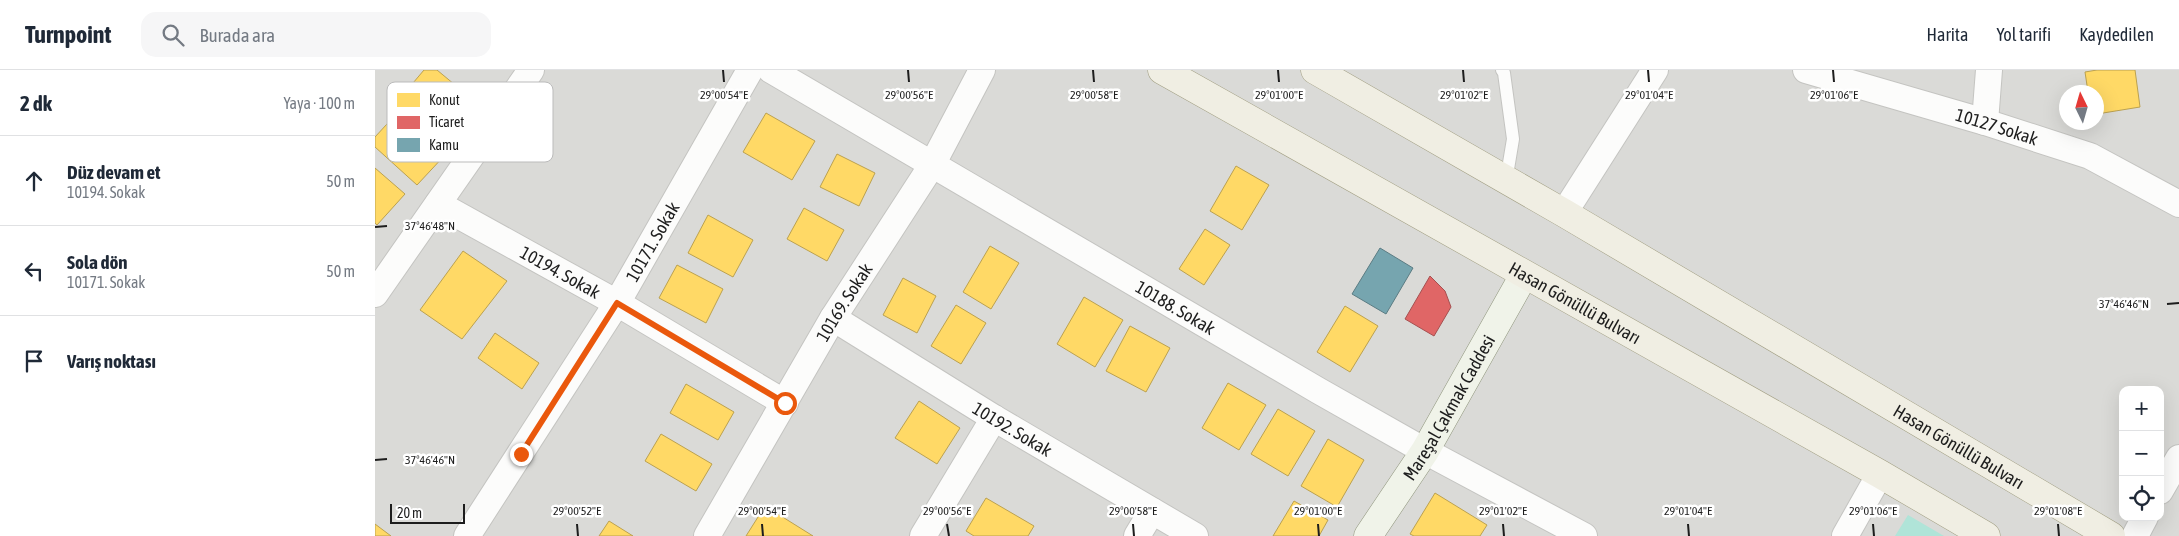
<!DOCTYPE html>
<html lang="tr">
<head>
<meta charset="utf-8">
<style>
	body { margin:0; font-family:"Asap Condensed",sans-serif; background:#f6f6f7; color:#1f2937 }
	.controls { position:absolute; right:15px; bottom:15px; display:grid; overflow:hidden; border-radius:10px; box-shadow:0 5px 20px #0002 }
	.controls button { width:45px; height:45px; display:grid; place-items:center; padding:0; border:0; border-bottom:1px solid #e0e1e3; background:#fff; color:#1f2937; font:25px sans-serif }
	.compass { position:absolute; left:1684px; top:15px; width:45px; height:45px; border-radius:50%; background:#fff; box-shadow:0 5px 20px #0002; rotate:355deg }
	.scale { position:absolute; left:15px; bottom:12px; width:75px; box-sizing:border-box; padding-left:5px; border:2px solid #1d1d1d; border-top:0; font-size:14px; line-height:18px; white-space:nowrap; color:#1d1d1d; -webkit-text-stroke:4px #fff; paint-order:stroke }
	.stop { position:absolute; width:15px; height:15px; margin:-11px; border:4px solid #ea580c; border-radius:50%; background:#fff }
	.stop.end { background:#ea580c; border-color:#fff; box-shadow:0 1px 5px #0008 }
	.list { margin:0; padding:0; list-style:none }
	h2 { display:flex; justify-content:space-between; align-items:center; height:65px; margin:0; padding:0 20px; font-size:21px }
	h2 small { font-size:16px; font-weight:400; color:#747a83 }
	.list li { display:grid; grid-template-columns:32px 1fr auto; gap:15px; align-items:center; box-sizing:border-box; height:90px; padding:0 20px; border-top:1px solid #e0e1e3 }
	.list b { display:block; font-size:19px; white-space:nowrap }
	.list p { margin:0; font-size:16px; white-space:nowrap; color:#747a83 }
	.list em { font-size:16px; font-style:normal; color:#747a83 }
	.icon { flex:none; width:28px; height:28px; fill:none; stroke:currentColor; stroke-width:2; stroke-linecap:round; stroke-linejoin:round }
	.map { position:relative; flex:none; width:1804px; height:466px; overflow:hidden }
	header { display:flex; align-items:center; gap:30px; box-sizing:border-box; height:70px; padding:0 25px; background:#fff; border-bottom:1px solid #e0e1e3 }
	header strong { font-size:24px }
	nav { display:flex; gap:28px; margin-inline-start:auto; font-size:18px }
	.search { width:350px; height:45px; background:#f6f6f7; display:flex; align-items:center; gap:12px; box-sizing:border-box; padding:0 18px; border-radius:15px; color:#747a83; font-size:19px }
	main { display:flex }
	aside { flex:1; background:#fff }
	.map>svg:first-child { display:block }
</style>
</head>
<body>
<header>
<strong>Turnpoint</strong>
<div class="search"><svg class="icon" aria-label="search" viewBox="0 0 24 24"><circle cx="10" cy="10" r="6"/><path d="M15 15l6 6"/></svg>Burada ara</div>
<nav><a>Harita</a><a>Yol tarifi</a><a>Kaydedilen</a></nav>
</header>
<main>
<aside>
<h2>2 dk<small>Yaya · 100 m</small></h2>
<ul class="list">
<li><svg class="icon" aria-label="ahead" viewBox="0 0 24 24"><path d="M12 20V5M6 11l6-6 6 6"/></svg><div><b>Düz devam et</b><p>10194. Sokak</p></div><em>50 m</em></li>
<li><svg class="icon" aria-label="left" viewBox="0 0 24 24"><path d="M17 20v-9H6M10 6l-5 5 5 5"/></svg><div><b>Sola dön</b><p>10171. Sokak</p></div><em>50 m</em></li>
<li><svg class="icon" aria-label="arrive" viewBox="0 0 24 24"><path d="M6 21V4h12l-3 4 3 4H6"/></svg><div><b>Varış noktası</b></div></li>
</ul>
</aside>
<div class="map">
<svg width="1804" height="466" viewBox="0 0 1804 466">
	<rect width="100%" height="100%" fill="#ebebe5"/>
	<!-- residential -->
	<path fill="#dadad7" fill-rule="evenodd" d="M0 0H1804V466H0ZM1692 22H1722V52H1692ZM1748 320H1785V447H1748Z"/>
	<!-- pitch -->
	<path fill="#b0e4d8" d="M1533 445 1569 466H1520Z"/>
	<!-- homes -->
	<g fill="#ffd966" stroke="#bba150">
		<path d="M49 0H62L103 34 76 66 27 26Z"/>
		<path d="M1722 0H1760L1765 37 1722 44V22H1713L1710 2Z"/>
		<path d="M23 42 70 85 42 115 0 77V67Z"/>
		<path d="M391 43 440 71 417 110 368 82Z"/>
		<path d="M462 84 500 103 484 136 445 117Z"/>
		<path d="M861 96 894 115 867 160 835 141Z"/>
		<path d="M0 98 30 124 2 155 0 153Z"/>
		<path d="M429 138 469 160 452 191 412 169Z"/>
		<path d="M333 145 378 170 358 207 313 183Z"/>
		<path d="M830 159 855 175 829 215 804 199Z"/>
		<path d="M615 176 644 193 616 239 588 222Z"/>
		<path d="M88 181 132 211 87 269 45 240Z"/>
		<path d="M302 195 348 219 331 253 284 228Z"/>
		<path d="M528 208 561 226 542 263 508 245Z"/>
		<path d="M709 227 748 250 720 297 682 274Z"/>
		<path d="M581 235 611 253 586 294 556 276Z"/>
		<path d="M970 236 1003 256 975 302 942 282Z"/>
		<path d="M755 256 795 278 771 322 731 301Z"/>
		<path d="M120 263 164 293 147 319 103 288Z"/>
		<path d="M853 313 891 335 864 380 827 358Z"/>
		<path d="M311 314 359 342 343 370 295 343Z"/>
		<path d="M544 331 585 358 562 394 520 368Z"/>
		<path d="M903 339 940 361 913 406 876 384Z"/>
		<path d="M286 364 337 394 321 421 270 391Z"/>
		<path d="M953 369 989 390 962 437 926 416Z"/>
		<path d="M1060 423 1112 455 1105 466H1039L1035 464Z"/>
		<path d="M611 428 659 456 653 466H599L591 461Z"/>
		<path d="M919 431 953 450 944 466H898Z"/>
		<path d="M390 436 438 466H371Z"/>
		<path d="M234 451 258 466H224Z"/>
		<path d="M0 454 16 466H0Z"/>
	</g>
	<!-- shops -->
	<path fill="#e06666" stroke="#a65050" d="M1055 206 1070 221 1076 237 1059 266 1030 249Z"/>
	<!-- public -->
	<path fill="#76a5af" stroke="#5b7c83" d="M1005 178 1038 198 1011 244 977 224Z"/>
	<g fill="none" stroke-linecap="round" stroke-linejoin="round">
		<defs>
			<path id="lane" d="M1127 0 1129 3 1138 69 1131 111"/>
			<g id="street">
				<path id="s1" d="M396 0 944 321 1050 381 1209 466"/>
				<path id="s2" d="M1431 0 1610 52 1715 86 1804 134"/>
				<path d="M1610 52 1614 0"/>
				<path id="s3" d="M63 134 242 233 410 333"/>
				<path d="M1189 143 1280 0"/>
				<path d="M0 224 156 0"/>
				<path id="s4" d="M458 248 619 348 820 466"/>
				<path d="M1785 421 1804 388"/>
				<path id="s5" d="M92 466 242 233 375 0"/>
				<path id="s6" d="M332 466 458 248 557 95 607 0"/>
				<path d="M548 466 619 348"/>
				<path d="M762 466 777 441"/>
				<path d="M1470 466 1505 404"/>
				<path d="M1760 466 1770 447"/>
			</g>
			<g id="secondary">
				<path id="s7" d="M993 466 1050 381 1149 205"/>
			</g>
			<g id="primary">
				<path id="s8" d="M787 0 1505 404 1611 466"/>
				<path id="s9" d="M940 0 1189 143 1736 466"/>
			</g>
		</defs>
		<!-- lane casing -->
		<use href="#lane" stroke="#c4c4c1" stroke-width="14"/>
		<!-- street casing -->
		<use href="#street" stroke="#c4c4c1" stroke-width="28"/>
		<!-- secondary casing -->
		<use href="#secondary" stroke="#8f957d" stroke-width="29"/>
		<!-- primary casing -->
		<use href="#primary" stroke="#a19e82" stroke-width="29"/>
		<!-- lane -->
		<use href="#lane" stroke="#fcfcfb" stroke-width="12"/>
		<!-- street -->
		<use href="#street" stroke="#fcfcfb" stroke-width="26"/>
		<!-- secondary -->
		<use href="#secondary" stroke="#f0f3e9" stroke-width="28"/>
		<!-- primary -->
		<use href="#primary" stroke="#f0eee3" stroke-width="28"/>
	</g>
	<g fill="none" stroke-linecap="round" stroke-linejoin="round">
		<!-- route -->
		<path stroke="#ea580c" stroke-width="6" d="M146 384 242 233 410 333"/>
	</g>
	<!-- ticks -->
	<path fill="none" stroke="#1d1d1d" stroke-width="2" d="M348 0 349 12M533 0 534 12M718 0 719 12M903 0 904 12M1088 0 1089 12M1273 0 1274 12M1458 0 1459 12M0 157 12 156M1792 234 1804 233M0 390 12 389M202 454 203 466M387 454 388 466M572 454 574 466M758 454 759 466M943 454 944 466M1128 454 1129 466M1313 454 1314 466M1498 454 1499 466M1683 454 1684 466"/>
	<g text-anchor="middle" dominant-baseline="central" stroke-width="5" stroke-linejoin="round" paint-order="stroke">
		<!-- street labels -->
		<g font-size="18" fill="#1d1d1d" stroke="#fff">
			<text stroke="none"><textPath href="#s2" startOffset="199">10127 Sokak</textPath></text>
			<text stroke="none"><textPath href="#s5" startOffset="348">10171. Sokak</textPath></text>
			<text stroke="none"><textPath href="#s3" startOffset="140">10194. Sokak</textPath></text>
			<text stroke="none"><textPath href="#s6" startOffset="271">10169. Sokak</textPath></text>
			<text stroke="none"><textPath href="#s8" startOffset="474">Hasan Gönüllü Bulvarı</textPath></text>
			<text stroke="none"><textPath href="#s1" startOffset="469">10188. Sokak</textPath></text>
			<text stroke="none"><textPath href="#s7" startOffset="152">Mareşal Çakmak Caddesi</textPath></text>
			<text stroke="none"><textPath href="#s4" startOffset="211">10192. Sokak</textPath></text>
			<text stroke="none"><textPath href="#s9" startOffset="746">Hasan Gönüllü Bulvarı</textPath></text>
		</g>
	</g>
	<!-- legend -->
	<rect x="12" y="12" width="166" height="80" rx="8" fill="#fff" stroke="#bbb" stroke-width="1"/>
	<rect x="22" y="23" width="23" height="14" fill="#ffd966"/>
	<rect x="22" y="46" width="23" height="13" fill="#e06666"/>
	<rect x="22" y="68" width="23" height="14" fill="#76a5af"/>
	<g font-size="14" fill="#1d1d1d">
		<text x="54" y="35">Konut</text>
		<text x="54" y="57">Ticaret</text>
		<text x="54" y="80">Kamu</text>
	</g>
	<g font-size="12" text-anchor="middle" fill="#1d1d1d" stroke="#fff" stroke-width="5" stroke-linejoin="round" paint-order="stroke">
		<text x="349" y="29">29°00'54"E</text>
		<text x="534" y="29">29°00'56"E</text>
		<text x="719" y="29">29°00'58"E</text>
		<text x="904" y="29">29°01'00"E</text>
		<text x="1089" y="29">29°01'02"E</text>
		<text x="1274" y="29">29°01'04"E</text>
		<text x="1459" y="29">29°01'06"E</text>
		<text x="55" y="160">37°46'48"N</text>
		<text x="1749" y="238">37°46'46"N</text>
		<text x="55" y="394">37°46'46"N</text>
		<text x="202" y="445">29°00'52"E</text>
		<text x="387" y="445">29°00'54"E</text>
		<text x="572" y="445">29°00'56"E</text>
		<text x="758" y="445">29°00'58"E</text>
		<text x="943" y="445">29°01'00"E</text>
		<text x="1128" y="445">29°01'02"E</text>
		<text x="1313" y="445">29°01'04"E</text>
		<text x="1498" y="445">29°01'06"E</text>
		<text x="1683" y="445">29°01'08"E</text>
	</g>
</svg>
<div class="controls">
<button>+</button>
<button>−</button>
<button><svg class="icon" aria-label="locate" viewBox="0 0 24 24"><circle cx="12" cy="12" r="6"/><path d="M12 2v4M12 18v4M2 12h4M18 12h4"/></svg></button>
</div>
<svg class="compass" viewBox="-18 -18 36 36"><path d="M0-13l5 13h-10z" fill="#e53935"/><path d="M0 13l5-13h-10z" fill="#747a83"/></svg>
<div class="scale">20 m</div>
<div class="stop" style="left:410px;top:333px"></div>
<div class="stop end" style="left:146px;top:384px"></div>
</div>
</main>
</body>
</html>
